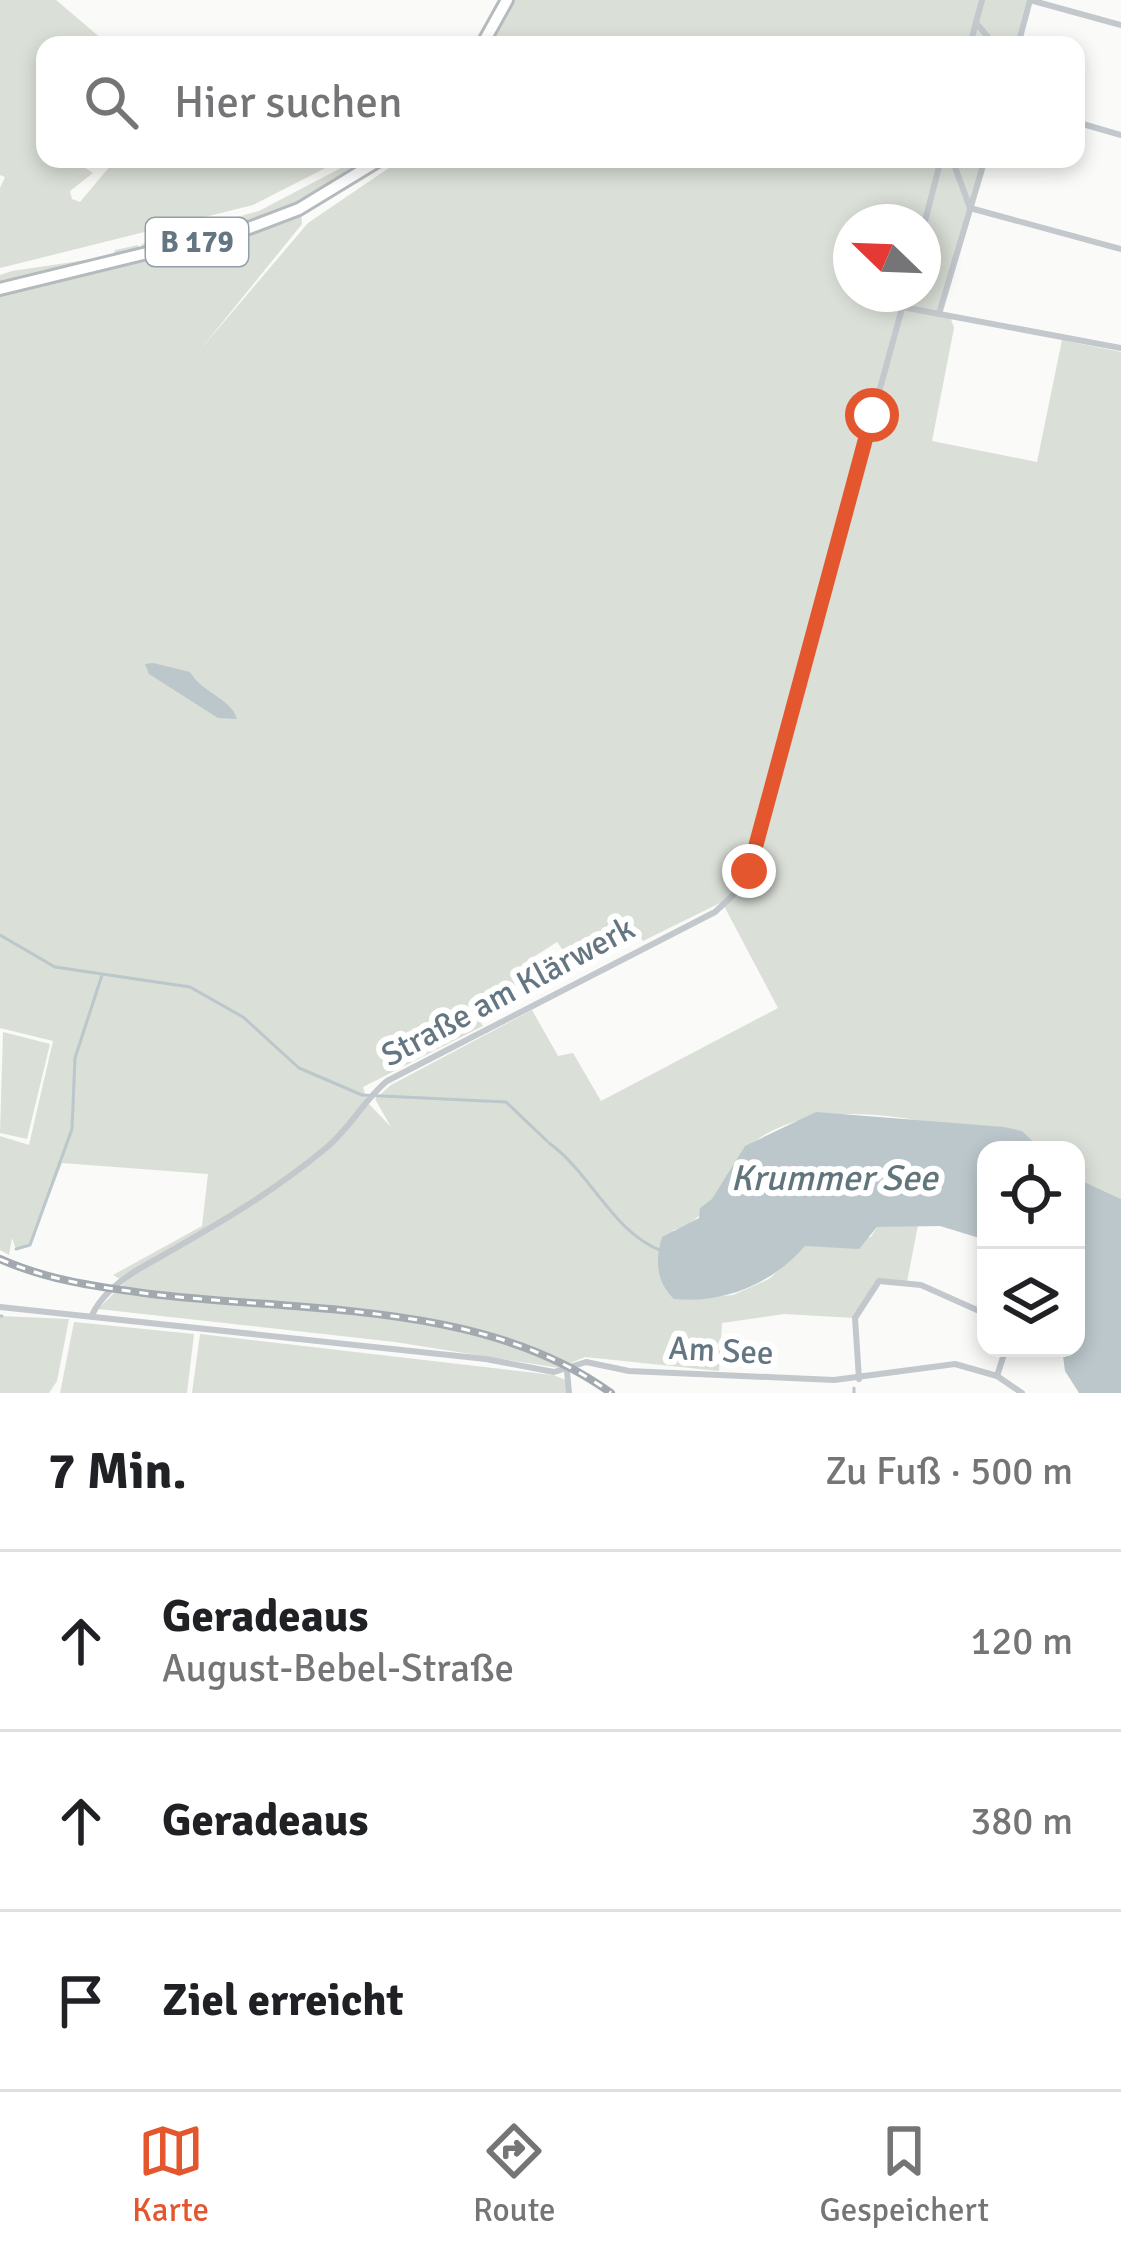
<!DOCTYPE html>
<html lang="de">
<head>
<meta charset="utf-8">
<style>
	body { margin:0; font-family:Signika,sans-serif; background:#f6f6f6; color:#202124 }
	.controls { position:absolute; right:36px; bottom:36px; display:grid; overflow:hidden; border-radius:24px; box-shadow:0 6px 18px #0003 }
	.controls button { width:108px; height:108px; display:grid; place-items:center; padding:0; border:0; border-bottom:3px solid #e0e0e0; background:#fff; color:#202124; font:60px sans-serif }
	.compass { position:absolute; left:833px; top:204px; width:108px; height:108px; border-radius:50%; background:#fff; box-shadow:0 6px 18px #0003; rotate:293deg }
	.stop { position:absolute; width:36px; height:36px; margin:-27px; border:9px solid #e4572e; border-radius:50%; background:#fff }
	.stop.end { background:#e4572e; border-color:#fff; box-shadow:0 3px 12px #0008 }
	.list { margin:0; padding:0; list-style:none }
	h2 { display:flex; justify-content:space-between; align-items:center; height:156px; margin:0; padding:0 48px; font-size:51px }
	h2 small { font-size:39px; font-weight:400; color:#757577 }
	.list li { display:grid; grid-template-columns:78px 1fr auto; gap:36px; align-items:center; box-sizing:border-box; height:180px; padding:0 48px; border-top:3px solid #e0e0e0 }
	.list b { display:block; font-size:45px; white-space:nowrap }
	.list p { margin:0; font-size:39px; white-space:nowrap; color:#757577 }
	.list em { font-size:39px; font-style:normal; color:#757577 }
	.icon { flex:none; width:66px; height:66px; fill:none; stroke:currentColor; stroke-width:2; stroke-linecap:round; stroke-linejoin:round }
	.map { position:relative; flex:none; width:1121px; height:1393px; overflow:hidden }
	.search { position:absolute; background:#fff; box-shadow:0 6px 18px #0003; left:36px; right:36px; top:36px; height:132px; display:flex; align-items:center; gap:30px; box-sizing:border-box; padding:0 42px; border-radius:24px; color:#757577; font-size:45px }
	.sheet { height:696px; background:#fff }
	nav { display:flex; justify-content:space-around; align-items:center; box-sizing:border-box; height:168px; border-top:3px solid #e0e0e0; background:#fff; font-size:33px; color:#757577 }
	nav a { display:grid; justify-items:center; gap:6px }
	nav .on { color:#e4572e }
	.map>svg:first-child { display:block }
</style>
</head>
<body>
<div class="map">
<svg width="1121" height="1393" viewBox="0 0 1121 1393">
	<rect width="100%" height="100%" fill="#fafaf8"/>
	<!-- green -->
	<g fill="#dadfd7" fill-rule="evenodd">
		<path d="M0 0H56L109 45H45V159H72L93 173 70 191 72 199 80 202 116 159H343L253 205 0 268V188L5 177 0 175Z"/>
		<path d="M513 0H1027L1015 45H489Z"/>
		<path d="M358 159H374C332 186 291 211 242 226 163 251 79 259 0 285V275L12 271 113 256 115 250 138 245 140 250 142 244 162 239 169 244 173 235 259 211Z"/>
		<path d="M402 159H983L939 311 949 313 954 328 932 441 1037 462 1062 340 1121 352V1199L1076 1178V1150H1042C1005 1116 989 1133 947 1125 887 1115 822 1103 766 1134 724 1157 720 1219 673 1230L685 1300 733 1295 769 1279 805 1246 871 1237 877 1227 918 1225 907 1282 874 1283 855 1318 784 1314 722 1323 719 1371 585 1357 559 1368 395 1342 98 1309 125 1282 113 1275 202 1226 208 1174 62 1163 30 1245 16 1249 12 1238 9 1255 0 1250V1136L29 1145 53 1041 0 1028V294L231 237 301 212 302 224 200 350 308 223ZM851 222H923V294H851ZM722 902 778 1008 601 1101 573 1053 558 1056 532 1010 391 1085 375 1099 391 1127 368 1103 363 1087 483 1026 474 1010 543 969 535 956 557 942 569 958 631 923 643 941Z"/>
		<path d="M3 1032 50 1044 27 1139 0 1133Z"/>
		<path d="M0 1316 69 1319 57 1381 49 1393H0Z"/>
		<path d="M74 1322 194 1334 187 1393H60Z"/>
		<path d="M200 1334 553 1375 566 1380 567 1393H192Z"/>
	</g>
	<!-- water -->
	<g fill="#bbc7cb">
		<path d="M153 663 190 672C202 693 231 698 237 719L218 718 149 674 145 664Z"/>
		<path d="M816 1112 1004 1127 1022 1131 1042 1150H986V1240L940 1226 877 1227 859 1249 805 1246C773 1283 725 1304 674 1299 656 1282 655 1260 662 1237L699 1218 700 1208 712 1199 745 1146Z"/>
		<path d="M1076 1178 1121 1199V1393H1079L1065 1371 1062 1348H1076Z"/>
	</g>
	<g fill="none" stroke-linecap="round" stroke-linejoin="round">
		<!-- stream -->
		<g stroke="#bbc7cb" stroke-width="3">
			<path d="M0 935 55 967 190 987 243 1017 299 1068 362 1095 506 1102 547 1141"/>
			<path d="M549 1143C591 1173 613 1233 662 1251"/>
			<path d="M16 1249 30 1245 72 1129 75 1058 102 975"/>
			<path d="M0 1316H2"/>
			<path d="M854 1388V1393"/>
		</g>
		<defs>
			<g id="primary">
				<path d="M482 45 507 0"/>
				<path d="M0 289 249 228 299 209 381 159"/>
			</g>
		</defs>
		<!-- primary casing -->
		<use href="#primary" stroke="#b5babe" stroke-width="16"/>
		<!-- minor -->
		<g stroke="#c3c8cc" stroke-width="6">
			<path d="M1030 0 1121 25"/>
			<path d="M976 23 995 45"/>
			<path d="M970 45 982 0"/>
			<path d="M1018 45 1030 0"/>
			<path d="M1076 122 1121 135"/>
			<path d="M952 159 970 208 1121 249"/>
			<path d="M923 229 941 159"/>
			<path d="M902 307 1121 348"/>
			<path d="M939 314 985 159"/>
			<path d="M0 1307 486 1359 554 1372 586 1362 629 1371 834 1380 955 1364 997 1376 1022 1393"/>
			<path d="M92 1315C103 1292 124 1277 146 1265 209 1229 270 1195 326 1148 351 1127 364 1100 387 1081L715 912 743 886 906 294"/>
			<path d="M567 1371 569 1393"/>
			<path d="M997 1376 1006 1348"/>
			<path d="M859 1379 855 1318 879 1281 921 1285 986 1314"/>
		</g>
		<!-- primary -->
		<use href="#primary" stroke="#fff" stroke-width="10"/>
		<defs>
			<path id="rail" d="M0 1259C49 1281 99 1287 151 1294 301 1312 485 1301 611 1393"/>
		</defs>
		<!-- rail casing -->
		<use href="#rail" stroke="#a2aab0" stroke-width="8"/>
		<!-- rail -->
		<use href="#rail" stroke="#fff" stroke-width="3" stroke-dasharray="9" stroke-linecap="butt"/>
	</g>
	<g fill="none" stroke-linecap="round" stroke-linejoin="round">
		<!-- route -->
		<path stroke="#e4572e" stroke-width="15" d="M749 871 872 415"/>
	</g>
	<g text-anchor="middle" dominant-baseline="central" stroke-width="12" stroke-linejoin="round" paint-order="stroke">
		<!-- shield labels -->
		<rect fill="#fff" stroke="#939fa8" stroke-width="3" x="146" y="218" width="102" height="48" rx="9"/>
		<g font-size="30" font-weight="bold" fill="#657683">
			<text x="197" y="242">B 179</text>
		</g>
		<!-- street labels -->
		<g font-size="33" fill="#657683" stroke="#fff">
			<text transform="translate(508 992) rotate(-28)">Straße am Klärwerk</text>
			<text transform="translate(721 1351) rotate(3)">Am See</text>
		</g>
		<!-- water labels -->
		<g font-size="36" font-style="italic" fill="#60757c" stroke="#fff">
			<text x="834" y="1178">Krummer See</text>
		</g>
	</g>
</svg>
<div class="controls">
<button><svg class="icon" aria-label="locate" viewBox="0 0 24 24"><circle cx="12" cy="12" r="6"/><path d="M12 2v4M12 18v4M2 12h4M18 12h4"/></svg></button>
<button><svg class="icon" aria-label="layers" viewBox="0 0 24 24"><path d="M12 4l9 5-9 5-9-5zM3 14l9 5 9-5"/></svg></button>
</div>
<svg class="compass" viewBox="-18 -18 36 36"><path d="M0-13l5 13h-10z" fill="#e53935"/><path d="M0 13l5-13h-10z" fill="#757577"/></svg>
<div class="stop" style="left:872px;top:415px"></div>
<div class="stop end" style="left:749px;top:871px"></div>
<div class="search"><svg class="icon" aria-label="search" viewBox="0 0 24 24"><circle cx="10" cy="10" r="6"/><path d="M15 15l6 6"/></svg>Hier suchen</div>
</div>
<section class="sheet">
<h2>7 Min.<small>Zu Fuß · 500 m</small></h2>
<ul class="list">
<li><svg class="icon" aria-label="ahead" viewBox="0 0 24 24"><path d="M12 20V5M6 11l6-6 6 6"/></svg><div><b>Geradeaus</b><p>August-Bebel-Straße</p></div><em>120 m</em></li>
<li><svg class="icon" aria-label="ahead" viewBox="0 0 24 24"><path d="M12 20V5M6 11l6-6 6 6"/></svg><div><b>Geradeaus</b></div><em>380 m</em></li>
<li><svg class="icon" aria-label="arrive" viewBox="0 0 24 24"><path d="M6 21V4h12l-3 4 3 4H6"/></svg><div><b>Ziel erreicht</b></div></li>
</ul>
</section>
<nav>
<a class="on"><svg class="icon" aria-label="map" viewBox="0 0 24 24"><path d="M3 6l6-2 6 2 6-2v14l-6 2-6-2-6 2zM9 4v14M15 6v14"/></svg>Karte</a>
<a><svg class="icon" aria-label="directions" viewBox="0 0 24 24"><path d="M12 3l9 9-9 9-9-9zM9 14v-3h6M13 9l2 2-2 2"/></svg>Route</a>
<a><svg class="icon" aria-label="saved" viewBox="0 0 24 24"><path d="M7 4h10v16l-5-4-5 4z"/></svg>Gespeichert</a>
</nav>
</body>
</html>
